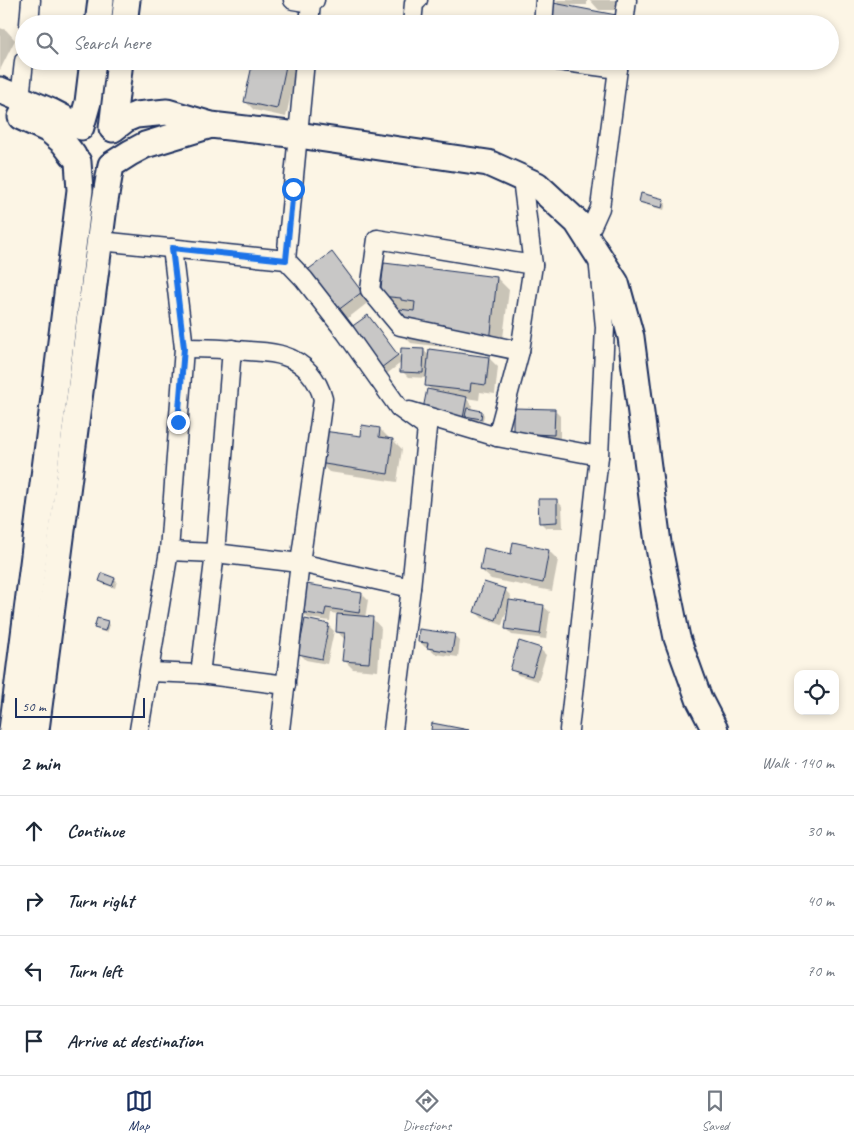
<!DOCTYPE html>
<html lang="en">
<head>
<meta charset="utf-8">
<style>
	body { margin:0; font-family:Caveat,sans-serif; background:#f6f6f7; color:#1f2937 }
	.controls { position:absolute; right:15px; bottom:15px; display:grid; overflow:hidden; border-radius:10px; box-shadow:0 2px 8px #0003 }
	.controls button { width:45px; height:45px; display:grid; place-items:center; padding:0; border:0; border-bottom:1px solid #e0e1e3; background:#fff; color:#1f2937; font:25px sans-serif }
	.scale { position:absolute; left:15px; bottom:12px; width:130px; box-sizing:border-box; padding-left:5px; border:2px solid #1b2f5e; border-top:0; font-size:14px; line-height:18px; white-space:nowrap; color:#1b2f5e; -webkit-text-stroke:4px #fcf5e5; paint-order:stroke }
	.stop { position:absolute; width:15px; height:15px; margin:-11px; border:4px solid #1a73e8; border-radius:50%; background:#fff }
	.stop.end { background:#1a73e8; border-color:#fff; box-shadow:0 1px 5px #0008 }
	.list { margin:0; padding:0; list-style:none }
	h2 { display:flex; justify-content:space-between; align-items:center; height:65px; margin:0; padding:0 20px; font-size:21px }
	h2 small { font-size:16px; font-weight:400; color:#747a83 }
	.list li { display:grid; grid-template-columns:32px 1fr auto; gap:15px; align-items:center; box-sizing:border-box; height:70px; padding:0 20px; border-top:1px solid #e0e1e3 }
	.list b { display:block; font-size:19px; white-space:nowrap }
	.list em { font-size:16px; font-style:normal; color:#747a83 }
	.icon { flex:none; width:28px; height:28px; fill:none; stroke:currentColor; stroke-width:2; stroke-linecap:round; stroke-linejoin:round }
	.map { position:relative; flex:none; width:854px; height:730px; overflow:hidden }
	.search { position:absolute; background:#fff; box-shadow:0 2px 8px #0003; left:15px; right:15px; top:15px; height:55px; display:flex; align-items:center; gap:12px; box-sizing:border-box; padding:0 18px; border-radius:28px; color:#747a83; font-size:19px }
	.sheet { height:345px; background:#fff }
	nav { display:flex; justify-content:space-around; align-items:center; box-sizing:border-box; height:70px; border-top:1px solid #e0e1e3; background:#fff; font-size:14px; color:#747a83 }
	nav a { display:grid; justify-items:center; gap:2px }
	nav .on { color:#1b2f5e }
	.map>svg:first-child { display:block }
</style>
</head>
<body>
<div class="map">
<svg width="854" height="730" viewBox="0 0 854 730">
	<rect width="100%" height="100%" fill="#fcf5e5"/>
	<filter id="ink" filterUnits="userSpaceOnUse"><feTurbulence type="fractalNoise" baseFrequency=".02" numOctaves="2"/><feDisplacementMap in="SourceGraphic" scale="10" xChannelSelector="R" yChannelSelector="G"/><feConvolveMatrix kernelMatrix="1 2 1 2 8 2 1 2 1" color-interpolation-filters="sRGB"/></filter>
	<g filter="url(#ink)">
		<!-- shadow -->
		<g fill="#0003">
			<path d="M555 0H587V5H563V6L615 16 623 24H540L561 6Z"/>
			<path d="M590 0H624V10H599Z"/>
			<path d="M0 28 6 30 15 40 0 70Z"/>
			<path d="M254 61H298L286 117 254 110 245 101Z"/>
			<path d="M663 200 666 203 664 210 643 204 640 202Z"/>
			<path d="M332 254 341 263 370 301 343 322 334 313Z"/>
			<path d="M497 278 509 290 501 354 411 343 399 330 401 308 394 307 382 295Z"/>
			<path d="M368 316 374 322 402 360 423 350 430 356 489 358 498 367 495 394 480 392 479 400 466 398 472 405 471 410 482 412 484 415 483 421 469 419V423L426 385 427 378 408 377 402 371V362L384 376 378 370Z"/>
			<path d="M554 410 560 416V440L520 439Z"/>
			<path d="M380 429 389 438V440H393L402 449 397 482 329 472 320 463 362 438Z"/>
			<path d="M556 500 562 506 563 528H546L540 522Z"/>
			<path d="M549 551 558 560 552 591 491 579 481 570 512 555Z"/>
			<path d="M115 579 117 581 115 588 103 584 100 581Z"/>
			<path d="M505 590 511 596 510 601 543 606 550 612 546 639 512 635 506 629 509 609H507L502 625 482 618 476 612Z"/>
			<path d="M362 594 368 600 365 618H372L381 628 378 671 353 669 344 660 345 640 337 631 338 614 331 613 330 621 308 618 302 612Z"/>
			<path d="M107 622 110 625 107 633 98 630 96 627Z"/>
			<path d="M328 625 334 631 327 664 306 660 300 654Z"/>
			<path d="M454 635 460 641 458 657 435 654 428 648 425 647 419 641Z"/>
			<path d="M540 649 546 655 538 681 518 675 512 669Z"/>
		</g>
		<!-- building -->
		<g fill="#c8c7c6" stroke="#1b2f5e">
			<path d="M543 1 616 15 614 24H539Z"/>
			<path d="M253 61H287L277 109 244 102Z"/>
			<path d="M641 193 664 199 662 208 639 202Z"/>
			<path d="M332 252 362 292 333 314 302 274Z"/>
			<path d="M384 263 497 277 490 342 397 331 400 309 414 311 415 302 401 300V298L380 296Z"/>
			<path d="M368 315 398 355 377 371 347 330Z"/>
			<path d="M401 348 424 349 423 373 400 372Z"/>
			<path d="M429 349 489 357 486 385 471 383 470 391 425 386Z"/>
			<path d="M427 389 467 397 463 418 423 409Z"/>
			<path d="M467 408 482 411 481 419 465 416Z"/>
			<path d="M513 408 555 409 554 435 513 433Z"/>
			<path d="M362 425 380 428 379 437 393 439 388 474 318 463 323 431 361 436Z"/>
			<path d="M538 499H557V522L539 523Z"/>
			<path d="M513 542 549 550 543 583 480 570 484 548 511 554Z"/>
			<path d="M102 573 115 578 112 586 99 581Z"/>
			<path d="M484 582 506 589 496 620 474 612Z"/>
			<path d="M306 584 362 593 359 613 326 608 324 616 301 612Z"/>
			<path d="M509 600 544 605 540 634 505 629Z"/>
			<path d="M337 614 373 617 369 663 342 661 345 633 336 632Z"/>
			<path d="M97 618 108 621 105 631 94 628Z"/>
			<path d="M305 619 329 624 322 659 298 654Z"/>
			<path d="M419 629 455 634 452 652 427 648 428 643 418 642Z"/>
			<path d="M519 641 541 648 532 676 510 670Z"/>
			<path d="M432 723 469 730H431Z"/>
		</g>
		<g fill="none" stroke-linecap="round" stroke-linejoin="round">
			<defs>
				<g id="street">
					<path d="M293 0 311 3"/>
					<path d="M29 24 31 0"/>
					<path d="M309 24 311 3 315 0"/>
					<path d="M412 24 414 3 418 0"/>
					<path d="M543 24 545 0"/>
					<path d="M624 24 627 0"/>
					<path d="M558 61 618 69"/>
					<path d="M20 99 24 61"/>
					<path d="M587 237 600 208 619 61"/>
					<path d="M100 241 286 260 304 279 346 333 399 408 427 428 411 588 393 730"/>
					<path d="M286 260 305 61"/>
					<path d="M184 348C206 348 228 349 249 351 261 352 273 352 284 356 304 362 318 379 323 399L300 563 280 730"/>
					<path d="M520 351 400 326 370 290 377 239 533 265"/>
					<path d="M410 411 497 437 599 456"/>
					<path d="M497 437 520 351 533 265 522 179"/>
					<path d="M169 551 215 553 300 563 411 588"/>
					<path d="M149 672 200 674 286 685"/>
					<path d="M200 674 215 553 232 349"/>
					<path d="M139 730 169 551 184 348 172 248"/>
					<path d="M569 730 599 456 605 327 598 258"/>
				</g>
				<g id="secondary">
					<path d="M98 24 101 0"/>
					<path d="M124 24 127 0"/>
					<path d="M0 90 52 112 81 127 88 102 93 61"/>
					<path d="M21 117 49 130 63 142 73 155"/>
					<path d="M112 128 120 61"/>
					<path d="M113 129 126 119 136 115 167 112 211 125 298 135 488 163 537 185 577 222 616 283 631 337 658 543 677 638 699 699 715 730"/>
					<path d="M12 730 76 223 80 190 78 162"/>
					<path d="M36 730 104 207 111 165 130 153 145 145 211 125"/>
				</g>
			</defs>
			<!-- street casing -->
			<use href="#street" stroke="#1b2f5e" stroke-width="21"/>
			<!-- secondary casing -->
			<use href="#secondary" stroke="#1b2f5e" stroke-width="29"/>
			<!-- street -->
			<use href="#street" stroke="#fcf5e5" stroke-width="18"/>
			<!-- secondary -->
			<use href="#secondary" stroke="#fcf5e5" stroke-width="25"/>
		</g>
	</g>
	<g fill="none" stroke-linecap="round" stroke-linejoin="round" filter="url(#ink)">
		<!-- route -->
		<path stroke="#1a73e8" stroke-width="6" d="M178 422 184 348 172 248 286 260 293 189"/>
	</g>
</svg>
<div class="controls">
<button><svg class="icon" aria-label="locate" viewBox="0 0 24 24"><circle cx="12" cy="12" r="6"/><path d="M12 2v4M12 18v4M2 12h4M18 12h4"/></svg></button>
</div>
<div class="scale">50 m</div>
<div class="stop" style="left:293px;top:189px"></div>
<div class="stop end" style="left:178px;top:422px"></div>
<div class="search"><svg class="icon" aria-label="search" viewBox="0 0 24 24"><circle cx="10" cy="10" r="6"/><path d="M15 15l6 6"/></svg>Search here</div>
</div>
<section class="sheet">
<h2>2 min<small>Walk · 140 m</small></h2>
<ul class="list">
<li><svg class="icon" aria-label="ahead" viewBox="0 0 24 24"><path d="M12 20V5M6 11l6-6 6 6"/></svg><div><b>Continue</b></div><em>30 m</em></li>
<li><svg class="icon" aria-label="right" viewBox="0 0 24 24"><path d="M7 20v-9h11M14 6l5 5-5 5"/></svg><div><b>Turn right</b></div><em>40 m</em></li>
<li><svg class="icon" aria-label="left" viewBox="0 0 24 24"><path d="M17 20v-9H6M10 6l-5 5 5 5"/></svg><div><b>Turn left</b></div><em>70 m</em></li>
<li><svg class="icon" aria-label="arrive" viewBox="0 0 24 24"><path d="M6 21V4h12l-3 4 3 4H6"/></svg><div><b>Arrive at destination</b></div></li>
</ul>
</section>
<nav>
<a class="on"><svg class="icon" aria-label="map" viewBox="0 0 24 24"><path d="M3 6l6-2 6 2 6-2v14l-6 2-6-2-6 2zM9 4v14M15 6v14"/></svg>Map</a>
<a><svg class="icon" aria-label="directions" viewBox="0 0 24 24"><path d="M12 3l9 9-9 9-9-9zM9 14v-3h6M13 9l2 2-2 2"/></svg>Directions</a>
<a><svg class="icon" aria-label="saved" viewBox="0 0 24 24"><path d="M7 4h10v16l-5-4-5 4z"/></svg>Saved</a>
</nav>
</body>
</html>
